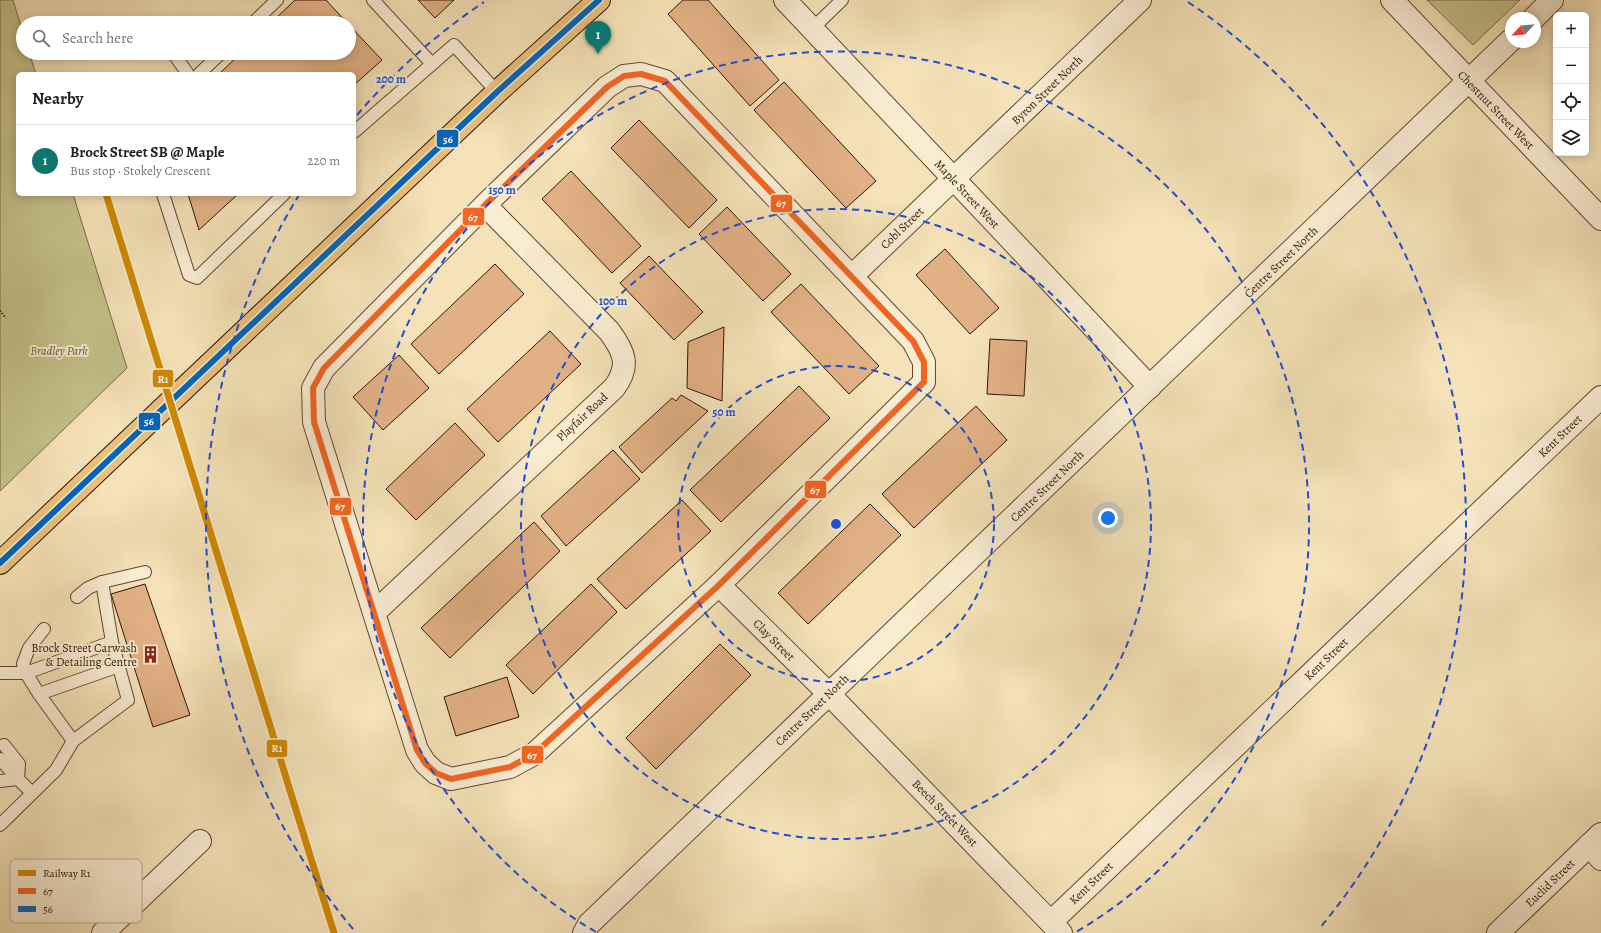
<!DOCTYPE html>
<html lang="en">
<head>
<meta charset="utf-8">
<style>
	body { margin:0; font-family:Alegreya,serif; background:#f6f6f6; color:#202124 }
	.controls { position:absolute; right:12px; top:12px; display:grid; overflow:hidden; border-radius:6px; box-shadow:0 2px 10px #0003 }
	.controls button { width:36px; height:36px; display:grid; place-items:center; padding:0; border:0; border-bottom:1px solid #e0e0e0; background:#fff; color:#202124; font:20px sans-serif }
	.compass { position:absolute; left:1505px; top:12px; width:36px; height:36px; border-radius:50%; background:#fff; box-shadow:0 2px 10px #0003; rotate:244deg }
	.you { position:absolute; left:1108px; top:518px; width:14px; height:14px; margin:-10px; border:3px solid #fff; border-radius:50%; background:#1a73e8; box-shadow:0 0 0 6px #1a73e833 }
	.badge { display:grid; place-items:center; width:26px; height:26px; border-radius:50%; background:#0f766e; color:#fff; font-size:13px; font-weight:700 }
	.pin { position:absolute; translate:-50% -33px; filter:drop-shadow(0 1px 2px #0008) }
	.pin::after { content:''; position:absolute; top:21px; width:14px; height:12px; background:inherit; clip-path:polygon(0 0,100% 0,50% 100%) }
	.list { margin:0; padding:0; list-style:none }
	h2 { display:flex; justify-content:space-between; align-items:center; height:52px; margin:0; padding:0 16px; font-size:17px }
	h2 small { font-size:13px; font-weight:400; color:#757577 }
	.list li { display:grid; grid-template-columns:26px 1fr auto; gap:12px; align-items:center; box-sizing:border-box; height:72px; padding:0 16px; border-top:1px solid #e0e0e0 }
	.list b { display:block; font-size:15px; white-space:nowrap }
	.list p { margin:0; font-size:13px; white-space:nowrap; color:#757577 }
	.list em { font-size:13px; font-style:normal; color:#757577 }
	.icon { flex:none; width:22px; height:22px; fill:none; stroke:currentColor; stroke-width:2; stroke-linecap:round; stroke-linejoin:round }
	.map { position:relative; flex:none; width:1601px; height:933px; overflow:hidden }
	.search { position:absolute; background:#fff; box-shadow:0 2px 10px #0003; left:16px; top:16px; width:340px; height:44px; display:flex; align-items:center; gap:10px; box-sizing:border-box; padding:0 14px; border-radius:22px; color:#757577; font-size:15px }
	.panel { position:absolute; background:#fff; box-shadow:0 2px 10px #0003; left:16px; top:72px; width:340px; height:124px; border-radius:6px }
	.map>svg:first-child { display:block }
</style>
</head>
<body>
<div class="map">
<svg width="1601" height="933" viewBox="0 0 1601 933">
	<rect width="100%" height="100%" fill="#f5e2b8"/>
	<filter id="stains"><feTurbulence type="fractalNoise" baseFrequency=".005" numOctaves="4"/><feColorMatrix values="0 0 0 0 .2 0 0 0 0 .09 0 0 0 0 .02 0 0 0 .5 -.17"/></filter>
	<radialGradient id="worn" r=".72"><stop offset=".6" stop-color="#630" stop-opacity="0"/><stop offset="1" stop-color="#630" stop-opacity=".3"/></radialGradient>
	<!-- green -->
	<g fill="#c4c189" stroke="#796b46">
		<path d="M0 0H13L23 33V53H29L36 74H18V194H73L127 368 0 491Z"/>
		<path d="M1427 0H1520L1473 45Z"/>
	</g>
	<!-- building -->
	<g fill="#e2b085" stroke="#2e1504">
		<path d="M295 0H326L347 23H271Z"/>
		<path d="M418 0H454L435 18Z"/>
		<path d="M683 0H708L779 80 750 106 668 14Z"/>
		<path d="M349 25 382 60 354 85V74H219L241 53H349Z"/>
		<path d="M784 82 876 181 846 208 754 110Z"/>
		<path d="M639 120 717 200 689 228 611 148Z"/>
		<path d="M571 171 641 246 612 273 542 199Z"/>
		<path d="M188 194H238L199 230Z"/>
		<path d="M727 207 791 274 763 301 699 234Z"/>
		<path d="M945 249 999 308 970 334 916 275Z"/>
		<path d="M649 256 703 312 674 340 620 283Z"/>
		<path d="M495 264 524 294 439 374 411 344Z"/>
		<path d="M801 284 879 366 849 394 771 312Z"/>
		<path d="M724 327 722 401 687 388 688 342Z"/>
		<path d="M550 331 581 364 498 442 467 409Z"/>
		<path d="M990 339 1027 341 1024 396 987 394Z"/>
		<path d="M399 355 429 388 383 430 353 397Z"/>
		<path d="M799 386 830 418 721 522 690 490Z"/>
		<path d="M681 395 708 411 642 473 619 447 672 398 676 401Z"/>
		<path d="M976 406 1007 440 914 528 882 494Z"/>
		<path d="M455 423 485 455 416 520 386 489Z"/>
		<path d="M613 450 640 479 566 546 541 516Z"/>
		<path d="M682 500 711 531 626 609 597 579Z"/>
		<path d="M870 504 901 535 808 624 778 593Z"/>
		<path d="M534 522 560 551 450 658 421 628Z"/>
		<path d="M145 584 190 715 153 727 111 594Z"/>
		<path d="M591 584 617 612 533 694 506 665Z"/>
		<path d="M720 644 751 675 656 769 626 738Z"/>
		<path d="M507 677 519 717 456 736 444 697Z"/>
	</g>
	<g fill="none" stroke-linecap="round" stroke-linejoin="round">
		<defs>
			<g id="service">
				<path d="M373 0 432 64"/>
				<path d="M253 23 277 0"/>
				<path d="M812 29 842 0"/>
				<path d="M173 53 188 74"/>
				<path d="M199 74 221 53"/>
				<path d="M354 132 454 45 497 92"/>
				<path d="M163 194 189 275 197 278 284 194"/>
				<path d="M77 597 88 588 102 582"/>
				<path d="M0 673H26L23 664 29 648 44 629"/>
				<path d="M39 694 119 666"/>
				<path d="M73 741 128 700 112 642"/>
				<path d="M4 745 19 764 18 779 32 793"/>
				<path d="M0 759 18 779"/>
				<path d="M0 781 18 779"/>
				<path d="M0 825 56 770 73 741 39 694 26 673 112 642 102 582 145 572"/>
			</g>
			<g id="minor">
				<path d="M785 0 1150 387"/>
				<path d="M1392 0 1601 219"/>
				<path d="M1534 18 1552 0"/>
				<path d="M641 74 665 81 913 341 924 362V382L719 585 534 754 510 767 451 779 436 773 425 763 417 750 314 422 313 388 324 368 485 205 607 87 624 76Z"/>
				<path d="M852 276 1140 0"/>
				<path d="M719 585 829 694 1061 933"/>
				<path d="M375 612 614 388C631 366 624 351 609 331L485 205"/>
				<path d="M1589 845 1601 859"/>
				<path d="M1051 922 1601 397"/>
				<path d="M103 933 200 841"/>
				<path d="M584 933 589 924 1511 40"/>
				<path d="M1498 933 1601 834"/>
			</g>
			<path id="primary" d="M0 563 497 92 599 0"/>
		</defs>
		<!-- service casing -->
		<use href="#service" stroke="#604831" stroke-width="14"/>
		<!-- minor casing -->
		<use href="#minor" stroke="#604831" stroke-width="24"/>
		<!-- primary casing -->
		<use href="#primary" stroke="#2e1504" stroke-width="24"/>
		<!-- path -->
		<path stroke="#2e1504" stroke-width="2.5" stroke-dasharray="1 2" stroke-linecap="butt" d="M0 311 6 318"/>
		<!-- service -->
		<use href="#service" stroke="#f8ecd1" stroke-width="12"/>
		<!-- minor -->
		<use href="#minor" stroke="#f8ecd1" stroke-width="22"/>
		<!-- primary -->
		<use href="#primary" stroke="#eac17c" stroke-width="22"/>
		<defs>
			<path id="bus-1" d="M641 74 665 81 913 341 924 362V382L719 585 534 754 510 767 451 779 436 773 425 763 417 750 314 422 313 388 324 368 485 205 607 87 624 76Z"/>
			<path id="bus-2" d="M0 563 497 92 599 0"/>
		</defs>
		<!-- bus-1 casing -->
		<use href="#bus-1" stroke="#f8ecd1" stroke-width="9"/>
		<!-- bus-2 casing -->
		<use href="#bus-2" stroke="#f8ecd1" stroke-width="9"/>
		<!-- bus-1 -->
		<use href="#bus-1" stroke="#f26522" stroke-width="6"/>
		<!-- bus-2 -->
		<use href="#bus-2" stroke="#0065bd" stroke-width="6"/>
		<defs>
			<path id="rail-1" d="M106 194 334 933"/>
		</defs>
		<!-- rail-1 casing -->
		<use href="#rail-1" stroke="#f8ecd1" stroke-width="10"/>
		<!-- rail-1 -->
		<use href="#rail-1" stroke="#cf8901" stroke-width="7"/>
	</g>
	<!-- distance rings -->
	<g fill="none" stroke="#1d4ed8" stroke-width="2" stroke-dasharray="7 5">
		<circle cx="836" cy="524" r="158"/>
		<circle cx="836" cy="524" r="315"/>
		<path d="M596 932A473 473 0 1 1 1076 932"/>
		<path d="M353 929A630 630 0 0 1 299 195M357 115A630 630 0 0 1 484 2M1188 2A630 630 0 0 1 1319 929"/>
	</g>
	<!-- icons -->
	<defs>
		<symbol id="building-bare" viewBox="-9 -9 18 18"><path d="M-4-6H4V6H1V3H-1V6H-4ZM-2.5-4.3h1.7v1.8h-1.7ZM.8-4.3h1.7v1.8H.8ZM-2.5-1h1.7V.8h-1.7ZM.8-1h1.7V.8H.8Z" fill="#8f2418" stroke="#f8ecd1" stroke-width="2.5" paint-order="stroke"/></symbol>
	</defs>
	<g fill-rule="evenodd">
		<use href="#building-bare" x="138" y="642" width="25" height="25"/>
	</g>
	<g text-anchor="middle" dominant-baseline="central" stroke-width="4" stroke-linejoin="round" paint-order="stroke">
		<!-- street labels -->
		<g font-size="12" fill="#2e1504" stroke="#f8ecd1">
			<text transform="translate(1047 90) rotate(-44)">Byron Street North</text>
			<text transform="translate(1496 110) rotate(46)">Chestnut Street West</text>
			<text transform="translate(967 194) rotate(47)">Maple Street West</text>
			<text transform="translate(902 228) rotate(-44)">Cobl Street</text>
			<text transform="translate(1281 262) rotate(-44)">Centre Street North</text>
			<text transform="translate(582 417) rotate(-43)">Playfair Road</text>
			<text transform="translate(1560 436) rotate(-44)">Kent Street</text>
			<text transform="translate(1047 486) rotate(-44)">Centre Street North</text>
			<text transform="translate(774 640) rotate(45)">Clay Street</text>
			<text transform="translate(1326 659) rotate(-44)">Kent Street</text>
			<text transform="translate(812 710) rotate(-44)">Centre Street North</text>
			<text transform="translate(945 813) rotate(46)">Beech Street West</text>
			<text transform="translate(1091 883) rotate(-44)">Kent Street</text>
			<text transform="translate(1550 883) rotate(-44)">Euclid Street</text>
		</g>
		<!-- park labels -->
		<g font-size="12" font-style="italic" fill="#625133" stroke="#f8ecd1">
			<text x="59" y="351">Bradley Park</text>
		</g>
		<!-- poi labels -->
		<g font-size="12" fill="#2e1504" stroke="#f8ecd1" text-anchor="end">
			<text x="137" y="648">Brock Street Carwash<tspan x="137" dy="14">&amp; Detailing Centre</tspan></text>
		</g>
	</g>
	<!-- legend -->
	<rect x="10" y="859" width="132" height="64" rx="6" fill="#f8ecd1" stroke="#bbac94" stroke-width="1"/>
	<rect x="18" y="870" width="18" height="6" fill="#cf8901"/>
	<rect x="18" y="888" width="18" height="6" fill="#f26522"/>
	<rect x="18" y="906" width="18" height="6" fill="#0065bd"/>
	<g font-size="11" fill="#2e1504">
		<text x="43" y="877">Railway R1</text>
		<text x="43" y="895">67</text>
		<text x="43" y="913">56</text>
	</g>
	<circle cx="836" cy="524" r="6" fill="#1d4ed8" stroke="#f8ecd1" stroke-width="2"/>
	<g font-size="12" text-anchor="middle" font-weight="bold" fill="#1d4ed8" stroke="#f8ecd1" stroke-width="4" stroke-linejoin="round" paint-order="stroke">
		<text x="391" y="83">200 m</text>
		<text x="502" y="194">150 m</text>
		<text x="613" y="305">100 m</text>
		<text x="724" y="416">50 m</text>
	</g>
	<g stroke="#f8ecd1" stroke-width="1.5">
		<rect x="436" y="129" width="23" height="19" rx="4" fill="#0065bd"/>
		<rect x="770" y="194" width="23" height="19" rx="4" fill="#f26522"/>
		<rect x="462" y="207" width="23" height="19" rx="4" fill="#f26522"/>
		<rect x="152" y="369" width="22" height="19" rx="4" fill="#cf8901"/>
		<rect x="138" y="412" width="23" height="19" rx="4" fill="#0065bd"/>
		<rect x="804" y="480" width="23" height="19" rx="4" fill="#f26522"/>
		<rect x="329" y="497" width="23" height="19" rx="4" fill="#f26522"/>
		<rect x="266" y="739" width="22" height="19" rx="4" fill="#cf8901"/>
		<rect x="521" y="745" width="23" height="19" rx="4" fill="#f26522"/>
	</g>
	<g font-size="11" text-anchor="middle" font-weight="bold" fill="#fff">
		<text x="448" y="143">56</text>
		<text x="781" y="207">67</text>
		<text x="473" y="221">67</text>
		<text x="163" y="383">R1</text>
		<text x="149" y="425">56</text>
		<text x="815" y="494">67</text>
		<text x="340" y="510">67</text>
		<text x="277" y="752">R1</text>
		<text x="532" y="759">67</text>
	</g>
	<rect width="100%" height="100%" filter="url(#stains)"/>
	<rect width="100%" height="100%" fill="url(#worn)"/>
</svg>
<div class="controls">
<button>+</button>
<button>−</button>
<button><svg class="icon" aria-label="locate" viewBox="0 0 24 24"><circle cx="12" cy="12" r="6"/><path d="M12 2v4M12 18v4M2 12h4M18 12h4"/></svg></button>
<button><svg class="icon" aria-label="layers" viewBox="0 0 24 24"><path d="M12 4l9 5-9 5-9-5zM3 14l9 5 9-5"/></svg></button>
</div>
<svg class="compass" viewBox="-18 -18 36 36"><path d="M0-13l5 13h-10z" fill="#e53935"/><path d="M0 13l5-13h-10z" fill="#757577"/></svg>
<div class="you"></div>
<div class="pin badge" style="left:598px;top:54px">1</div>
<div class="search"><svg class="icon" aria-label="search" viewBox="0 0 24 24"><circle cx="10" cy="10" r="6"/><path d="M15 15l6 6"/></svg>Search here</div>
<section class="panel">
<h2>Nearby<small></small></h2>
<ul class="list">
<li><span class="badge">1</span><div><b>Brock Street SB @ Maple</b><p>Bus stop · Stokely Crescent</p></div><em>220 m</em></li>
</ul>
</section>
</div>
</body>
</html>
